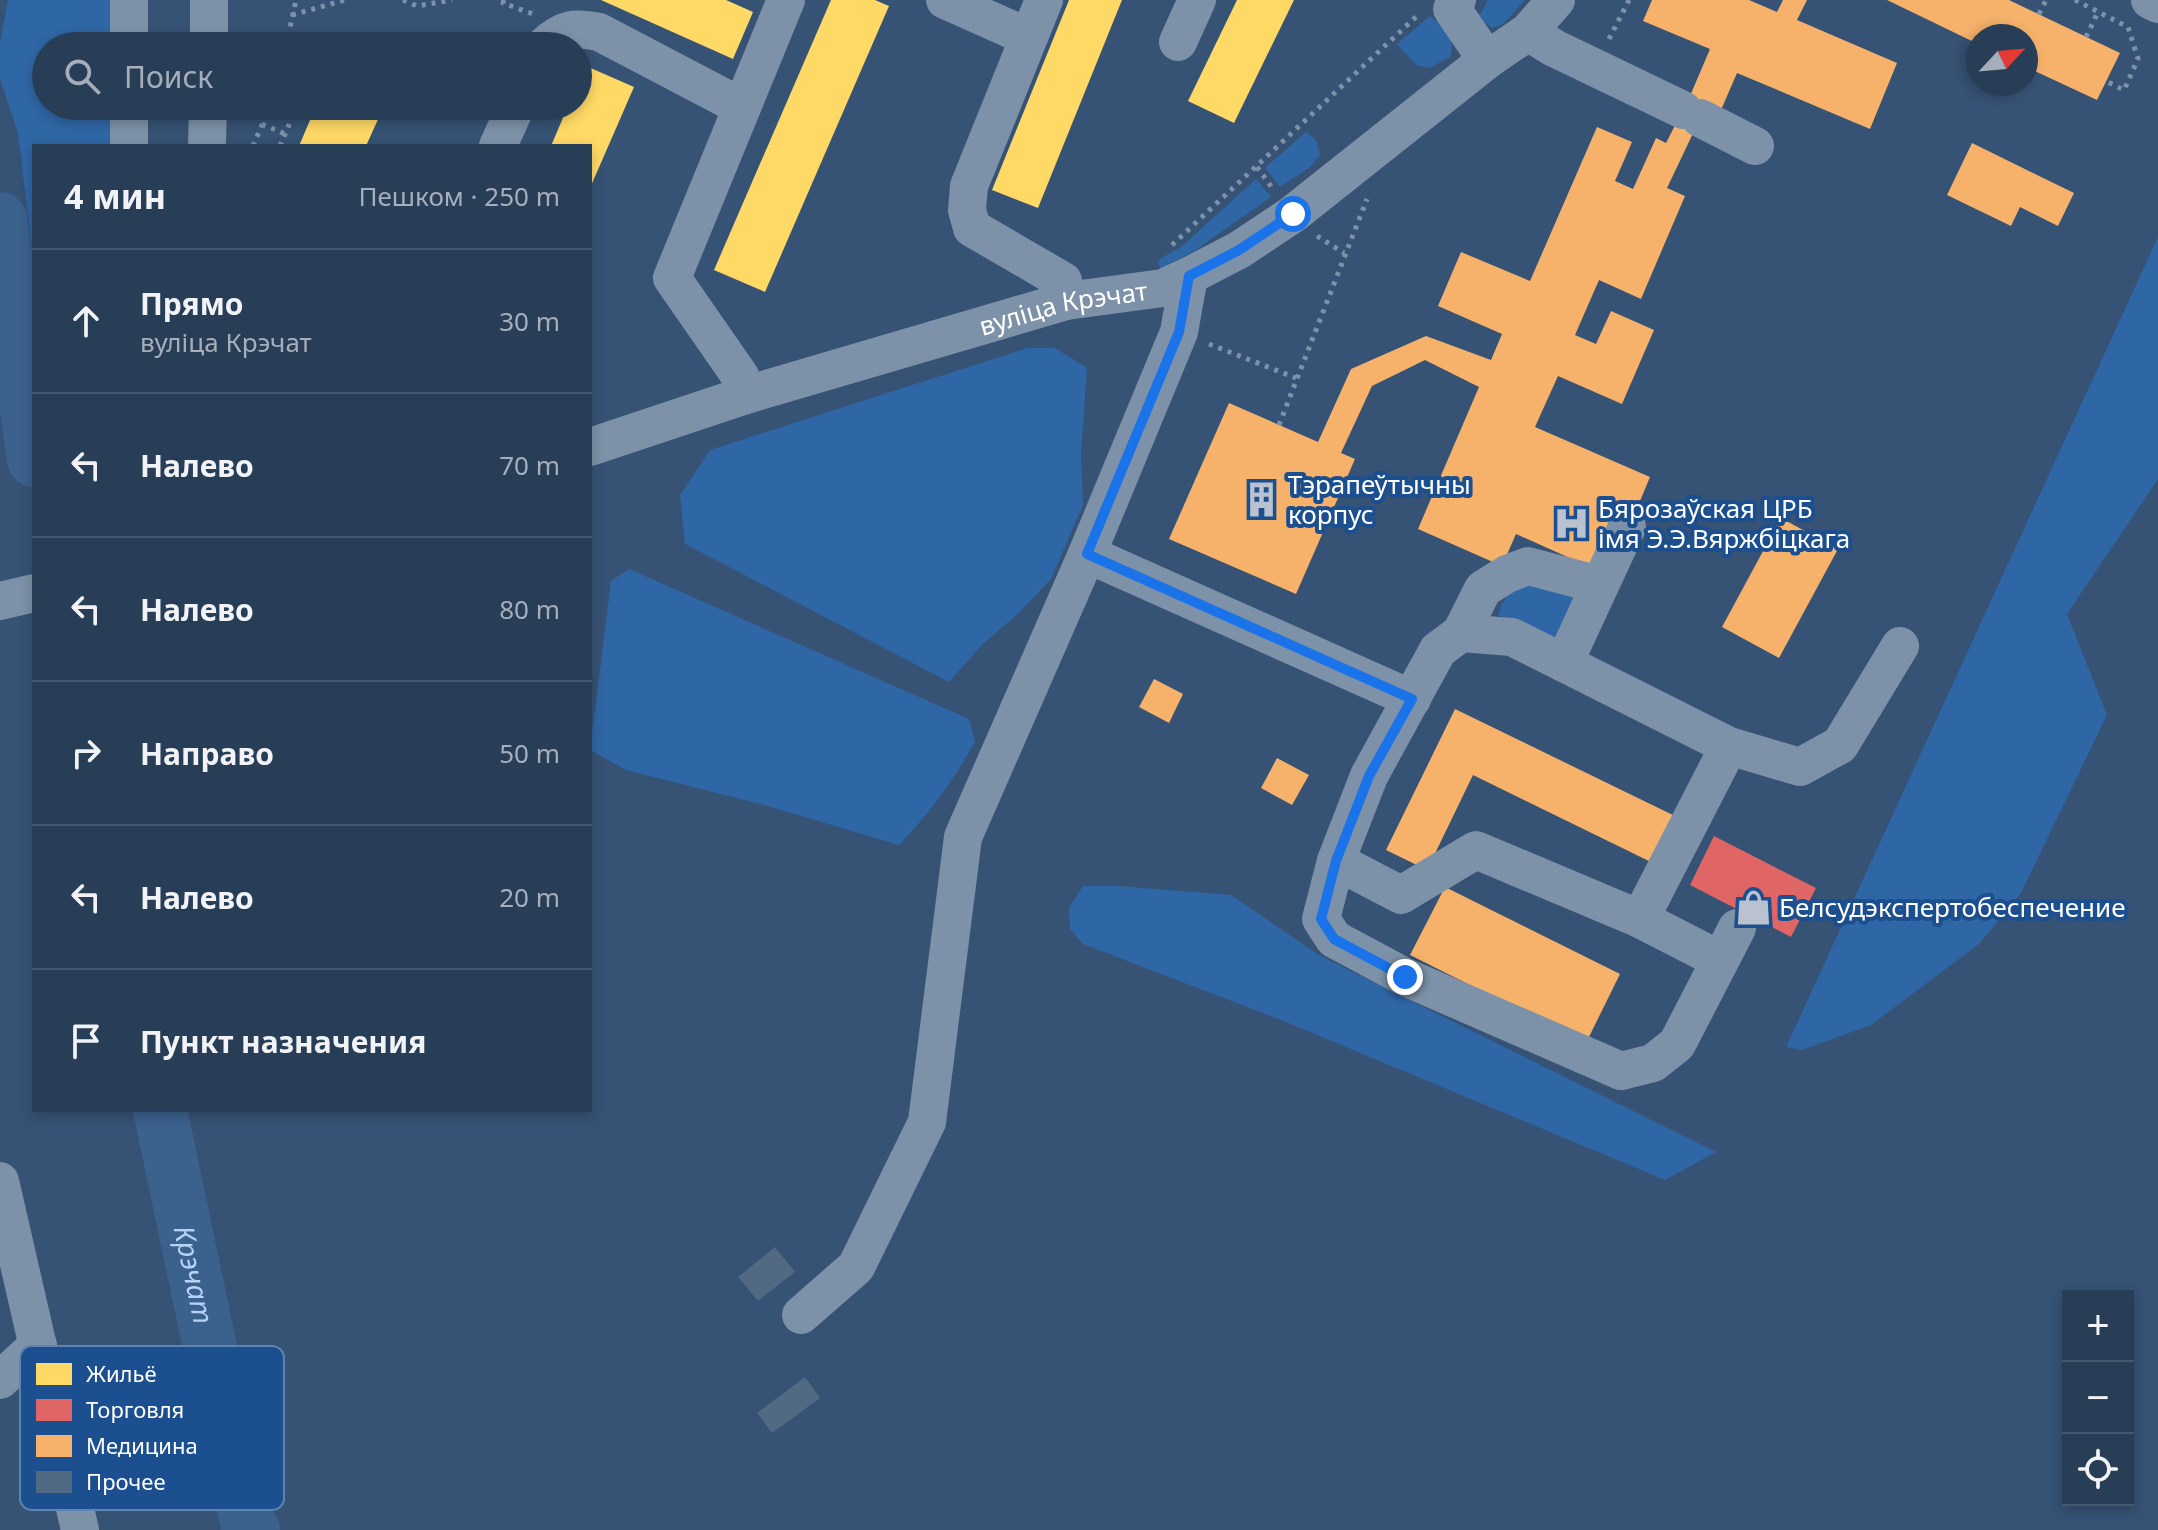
<!DOCTYPE html>
<html lang="ru">
<head>
<meta charset="utf-8">
<style>
	body { margin:0; font-family:"Noto Sans",sans-serif; background:#344961; color:#f1f3f6 }
	.controls { position:absolute; right:24px; bottom:24px; display:grid; overflow:hidden; border-radius:0px; box-shadow:0 4px 12px #0003 }
	.controls button { width:72px; height:72px; display:grid; place-items:center; padding:0; border:0; border-bottom:2px solid #44576d; background:#283e57; color:#f1f3f6; font:40px sans-serif }
	.compass { position:absolute; left:1966px; top:24px; width:72px; height:72px; border-radius:50%; background:#283e57; box-shadow:0 4px 12px #0003; rotate:64deg }
	.stop { position:absolute; width:24px; height:24px; margin:-18px; border:6px solid #1a73e8; border-radius:50%; background:#fff }
	.stop.end { background:#1a73e8; border-color:#fff; box-shadow:0 2px 8px #0008 }
	.list { margin:0; padding:0; list-style:none }
	h2 { display:flex; justify-content:space-between; align-items:center; height:104px; margin:0; padding:0 32px; font-size:34px }
	h2 small { font-size:26px; font-weight:400; color:#a5aeba }
	.list li { display:grid; grid-template-columns:52px 1fr auto; gap:24px; align-items:center; box-sizing:border-box; height:144px; padding:0 32px; border-top:2px solid #44576d }
	.list b { display:block; font-size:30px; white-space:nowrap }
	.list p { margin:0; font-size:26px; white-space:nowrap; color:#a5aeba }
	.list em { font-size:26px; font-style:normal; color:#a5aeba }
	.icon { flex:none; width:44px; height:44px; fill:none; stroke:currentColor; stroke-width:2; stroke-linecap:round; stroke-linejoin:round }
	.map { position:relative; flex:none; width:2158px; height:1530px; overflow:hidden }
	.search { position:absolute; background:#283e57; box-shadow:0 4px 12px #0003; left:32px; top:32px; width:560px; height:88px; display:flex; align-items:center; gap:20px; box-sizing:border-box; padding:0 28px; border-radius:44px; color:#a5aeba; font-size:30px }
	.panel { position:absolute; background:#283e57; box-shadow:0 4px 12px #0003; left:32px; top:144px; width:560px; height:968px; border-radius:0px }
	.map>svg:first-child { display:block }
</style>
</head>
<body>
<div class="map">
<svg width="2158" height="1530" viewBox="0 0 2158 1530">
	<rect width="100%" height="100%" fill="#365274"/>
	<!-- green -->
	<g fill="#2f66a5">
		<path d="M8 0H113V46H46V106H114V146H34V266L18 133 0 79V43Z"/>
		<path d="M1488 0H1525L1503 24 1492 28 1478 18Z"/>
		<path d="M1430 16C1444 28 1457 37 1450 57L1430 68 1416 65 1397 44Z"/>
		<path d="M1306 132 1316 140 1320 155 1310 167 1280 187 1265 168Z"/>
		<path d="M1256 179 1271 197 1194 251 1160 269 1158 260 1181 247Z"/>
		<path d="M2158 237V479L2067 614 2107 715 2021 893 1979 944 1871 1025 1802 1050 1786 1047Z"/>
		<path d="M1027 348H1055L1087 368 1081 455 1083 505 1051 579 1020 612 983 644 949 682 685 544 680 495 710 450Z"/>
		<path d="M629 569 969 719 975 742C952 782 931 812 899 845L764 805 626 770 590 750 611 581Z"/>
		<path d="M1525 581 1581 593 1559 642 1498 615C1503 598 1510 590 1525 581Z"/>
		<path d="M1083 886H1118L1231 895 1319 955 1716 1152 1665 1180 1281 1020 1083 944 1070 929 1069 908Z"/>
	</g>
	<!-- homes -->
	<g fill="#ffd966">
		<path d="M601 0H726L753 12 733 59Z"/>
		<path d="M831 0H875L889 6 765 292 714 270Z"/>
		<path d="M1069 0H1122L1038 208 992 190Z"/>
		<path d="M1237 0H1294L1234 123 1188 101Z"/>
		<path d="M586 66 634 87 590 188V146H551L568 106H578V84Z"/>
		<path d="M316 106H384L366 146H299Z"/>
	</g>
	<!-- shops -->
	<path fill="#e06666" d="M1714 836 1816 888 1791 937 1690 885Z"/>
	<!-- health -->
	<g fill="#f6b26b">
		<path d="M1652 0H1749L1777 12 1783 0H1807L1797 20 1897 63 1870 129 1737 73 1721 110 1707 104 1667 188 1685 196 1641 299 1599 280 1575 335 1596 344 1611 311 1654 330 1622 404 1558 376 1535 427 1650 477 1635 513 1619 505 1592 568 1516 534 1502 566 1418 529 1479 387 1425 360 1372 386 1341 453 1355 459 1296 594 1169 539 1229 403 1318 442 1351 369 1426 336 1491 360 1502 334 1438 306 1461 252 1530 281 1597 127 1632 142 1615 181 1633 189 1656 138 1666 143 1690 96 1710 49 1643 21Z"/>
		<path d="M1887 0H2009L2120 53 2097 100 2026 67V36H1978V44Z"/>
		<path d="M1972 143 2074 193 2058 226 2020 207 2011 226 1947 195Z"/>
		<path d="M1781 518 1838 549 1779 658 1722 627Z"/>
		<path d="M1154 679 1183 694 1169 723 1139 707Z"/>
		<path d="M1455 709 1677 817 1655 864 1473 775 1427 870 1386 850Z"/>
		<path d="M1277 758 1309 775 1292 805 1261 788Z"/>
		<path d="M1445 887 1620 974 1586 1043 1410 955Z"/>
	</g>
	<g fill="none" stroke-linecap="round" stroke-linejoin="round">
		<!-- river -->
		<g stroke="#3b618d" stroke-width="54">
			<path d="M0 219 34 460"/>
			<path id="s1" d="M160 1110 247 1523 253 1530"/>
		</g>
	</g>
	<!-- building -->
	<g fill="#526984">
		<path d="M775 1247 795 1272 758 1301 738 1277Z"/>
		<path d="M805 1377 820 1398 772 1433 757 1413Z"/>
	</g>
	<g fill="none" stroke-linecap="round" stroke-linejoin="round">
		<!-- path -->
		<g stroke="#7d92a8" stroke-width="5" stroke-dasharray="4 6" stroke-linecap="butt">
			<path d="M403 0 417 6 452 0"/>
			<path d="M504 0 503 3 533 14"/>
			<path d="M2075 0 2128 27 2138 59 2124 90 2106 81"/>
			<path d="M2039 14 2046 0"/>
			<path d="M292 15 345 0"/>
			<path d="M2086 37 2098 12"/>
			<path d="M1609 39 1629 0"/>
			<path d="M286 46 296 0"/>
			<path d="M262 124 285 134"/>
			<path d="M253 146 270 106"/>
			<path d="M280 146 297 106"/>
			<path d="M1257 167 1273 189"/>
			<path d="M1317 236 1344 253"/>
			<path d="M1172 245 1419 14"/>
			<path d="M1209 344 1296 378"/>
			<path d="M1279 425 1367 199"/>
		</g>
		<!-- minor -->
		<g stroke="#7d92a8" stroke-width="38">
			<path d="M945 0 1028 37"/>
			<path d="M1044 0 969 186 967 210 972 228 1063 281 1066 301"/>
			<path d="M1457 0 1452 9 1487 60"/>
			<path d="M2150 0 2158 4"/>
			<path d="M1528 32 1554 48 1683 110"/>
			<path d="M1178 42 1197 0"/>
			<path d="M129 46V0"/>
			<path d="M209 46V0"/>
			<path d="M544 46C564 28 573 27 599 32L742 107"/>
			<path d="M129 106V146"/>
			<path d="M1700 118 1755 146"/>
			<path d="M207 146 208 106"/>
			<path d="M498 146 516 106"/>
			<path d="M1189 276 1179 332 1087 554 1412 699"/>
			<path d="M746 395 740 376 672 278 786 0"/>
			<path id="s2" d="M590 447 746 395 1066 301 1163 288 1189 276 1239 250 1293 214 1487 60 1528 32 1556 0"/>
			<path d="M0 601 34 593"/>
			<path d="M1461 633 1483 589 1507 574 1528 566 1600 585"/>
			<path d="M1564 663 1627 527"/>
			<path d="M1336 861 1401 895 1476 850 1640 919"/>
			<path d="M1737 928 1677 1044 1653 1063 1621 1071 1405 977 1334 939 1321 919 1336 861 1369 776 1438 650 1461 633 1512 637 1729 746 1800 767 1840 745 1900 646"/>
			<path d="M1720 960 1640 919 1729 746"/>
			<path d="M0 1181 80 1530"/>
			<path d="M801 1315 856 1267 927 1122 963 837 1087 554"/>
			<path d="M0 1380 38 1345"/>
		</g>
	</g>
	<g fill="none" stroke-linecap="round" stroke-linejoin="round">
		<!-- route -->
		<path stroke="#1a73e8" stroke-width="10" d="M1293 214 1239 250 1189 276 1179 332 1087 554 1412 699 1369 776 1336 861 1321 919 1334 939 1405 977"/>
	</g>
	<!-- icons -->
	<defs>
		<symbol id="building-bare" viewBox="-9 -9 18 18"><path d="M-4-6H4V6H1V3H-1V6H-4ZM-2.5-4.3h1.7v1.8h-1.7ZM.8-4.3h1.7v1.8H.8ZM-2.5-1h1.7V.8h-1.7ZM.8-1h1.7V.8H.8Z" fill="#b9c2ce" stroke="#1b4f8f" stroke-width="2.5" paint-order="stroke"/></symbol>
		<symbol id="hospital-bare" viewBox="-9 -9 18 18"><path d="M-5-5h3v3.5h4V-5h3V5h-3V1.5h-4V5h-3Z" fill="#b9c2ce" stroke="#1b4f8f" stroke-width="2.5" paint-order="stroke"/></symbol>
		<symbol id="shop-bare" viewBox="-9 -9 18 18"><path d="M-5-2.5h2.3a2.7 3.5 0 0 1 5.4 0H5L5.5 6h-11ZM-1.5-2.5h3a1.5 2.3 0 0 0-3 0Z" fill="#b9c2ce" stroke="#1b4f8f" stroke-width="2.5" paint-order="stroke"/></symbol>
	</defs>
	<g fill-rule="evenodd">
		<use href="#building-bare" x="1236" y="474" width="51" height="51"/>
		<use href="#hospital-bare" x="1546" y="498" width="51" height="51"/>
		<use href="#shop-bare" x="1728" y="882" width="51" height="51"/>
	</g>
	<g text-anchor="middle" dominant-baseline="central" stroke-width="8" stroke-linejoin="round" paint-order="stroke">
		<!-- street labels -->
		<g font-size="26" fill="#fff" stroke="#1b4f8f">
			<text stroke="none"><textPath href="#s2" startOffset="494">вуліца Крэчат</textPath></text>
		</g>
		<!-- poi labels -->
		<g font-size="26" fill="#fff" stroke="#1b4f8f" text-anchor="start">
			<text x="1288" y="484">Тэрапеўтычны<tspan x="1288" dy="30">корпус</tspan></text>
			<text x="1598" y="508">Бярозаўская ЦРБ<tspan x="1598" dy="30">імя Э.Э.Вяржбіцкага</tspan></text>
			<text x="1779" y="907">Белсудэкспертобеспечение</text>
		</g>
		<!-- water labels -->
		<g font-size="28" font-style="italic" fill="#b5d3f5" stroke="#1b4f8f">
			<text stroke="none"><textPath href="#s1" startOffset="168">Крэчат</textPath></text>
		</g>
	</g>
	<!-- legend -->
	<rect x="20" y="1346" width="264" height="164" rx="12" fill="#1b4f8f" stroke="#5f84b1" stroke-width="2"/>
	<rect x="36" y="1363" width="36" height="22" fill="#ffd966"/>
	<rect x="36" y="1399" width="36" height="22" fill="#e06666"/>
	<rect x="36" y="1435" width="36" height="22" fill="#f6b26b"/>
	<rect x="36" y="1471" width="36" height="22" fill="#526984"/>
	<g font-size="22" fill="#fff">
		<text x="86" y="1382">Жильё</text>
		<text x="86" y="1418">Торговля</text>
		<text x="86" y="1454">Медицина</text>
		<text x="86" y="1490">Прочее</text>
	</g>
</svg>
<div class="controls">
<button>+</button>
<button>−</button>
<button><svg class="icon" aria-label="locate" viewBox="0 0 24 24"><circle cx="12" cy="12" r="6"/><path d="M12 2v4M12 18v4M2 12h4M18 12h4"/></svg></button>
</div>
<svg class="compass" viewBox="-18 -18 36 36"><path d="M0-13l5 13h-10z" fill="#e53935"/><path d="M0 13l5-13h-10z" fill="#a5aeba"/></svg>
<div class="stop" style="left:1293px;top:214px"></div>
<div class="stop end" style="left:1405px;top:977px"></div>
<div class="search"><svg class="icon" aria-label="search" viewBox="0 0 24 24"><circle cx="10" cy="10" r="6"/><path d="M15 15l6 6"/></svg>Поиск</div>
<section class="panel">
<h2>4 мин<small>Пешком · 250 m</small></h2>
<ul class="list">
<li><svg class="icon" aria-label="ahead" viewBox="0 0 24 24"><path d="M12 20V5M6 11l6-6 6 6"/></svg><div><b>Прямо</b><p>вуліца Крэчат</p></div><em>30 m</em></li>
<li><svg class="icon" aria-label="left" viewBox="0 0 24 24"><path d="M17 20v-9H6M10 6l-5 5 5 5"/></svg><div><b>Налево</b></div><em>70 m</em></li>
<li><svg class="icon" aria-label="left" viewBox="0 0 24 24"><path d="M17 20v-9H6M10 6l-5 5 5 5"/></svg><div><b>Налево</b></div><em>80 m</em></li>
<li><svg class="icon" aria-label="right" viewBox="0 0 24 24"><path d="M7 20v-9h11M14 6l5 5-5 5"/></svg><div><b>Направо</b></div><em>50 m</em></li>
<li><svg class="icon" aria-label="left" viewBox="0 0 24 24"><path d="M17 20v-9H6M10 6l-5 5 5 5"/></svg><div><b>Налево</b></div><em>20 m</em></li>
<li><svg class="icon" aria-label="arrive" viewBox="0 0 24 24"><path d="M6 21V4h12l-3 4 3 4H6"/></svg><div><b>Пункт назначения</b></div></li>
</ul>
</section>
</div>
</body>
</html>
